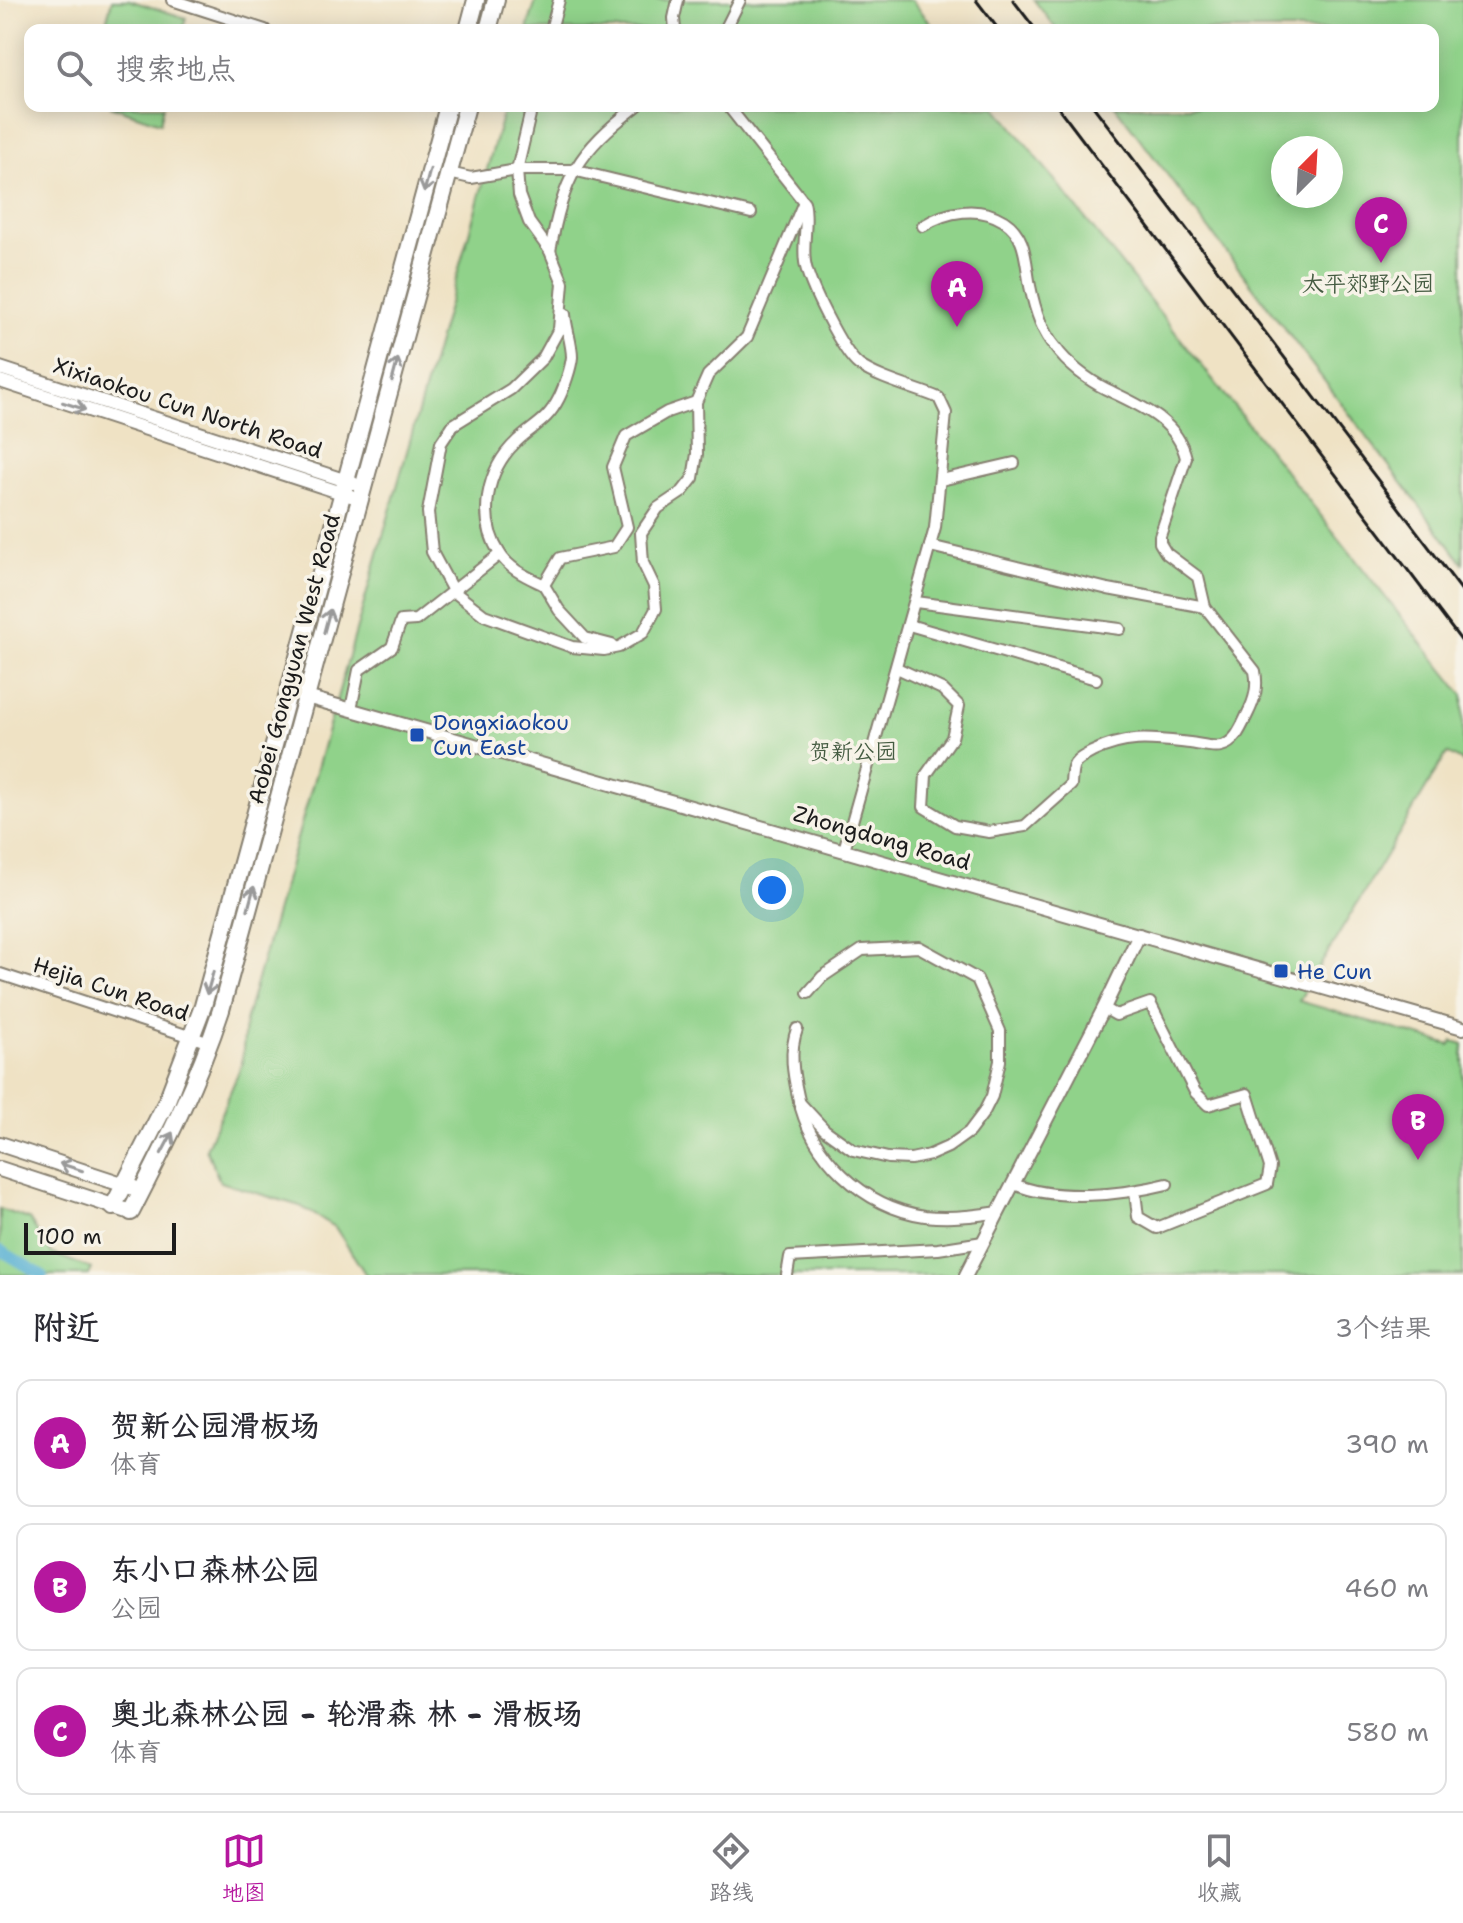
<!DOCTYPE html>
<html lang="zh">
<head>
<meta charset="utf-8">
<style>
	body { margin:0; font-family:"Shantell Sans","LXGW WenKai TC",sans-serif; background:#f7f7f7; color:#2b2b33 }
	.compass { position:absolute; left:1271px; top:136px; width:72px; height:72px; border-radius:50%; background:#fff; box-shadow:0 4px 20px #0003; rotate:24deg }
	.scale { position:absolute; left:24px; bottom:20px; width:152px; box-sizing:border-box; padding-left:8px; border:4px solid #1c1c1c; border-top:0; font-size:22px; line-height:28px; white-space:nowrap; color:#1c1c1c; -webkit-text-stroke:6px #f7f3e8; paint-order:stroke }
	.you { position:absolute; left:772px; top:890px; width:28px; height:28px; margin:-20px; border:6px solid #fff; border-radius:50%; background:#1a73e8; box-shadow:0 0 0 12px #1a73e833 }
	.badge { display:grid; place-items:center; width:52px; height:52px; border-radius:50%; background:#b5179e; color:#fff; font-size:26px; font-weight:700 }
	.pin { position:absolute; translate:-50% -66px; filter:drop-shadow(0 2px 4px #0008) }
	.pin::after { content:''; position:absolute; top:42px; width:28px; height:24px; background:inherit; clip-path:polygon(0 0,100% 0,50% 100%) }
	.list { margin:0; padding:0; list-style:none }
	h2 { display:flex; justify-content:space-between; align-items:center; height:104px; margin:0; padding:0 32px; font-size:34px }
	h2 small { font-size:26px; font-weight:400; color:#7c7c81 }
	.list li { display:grid; grid-template-columns:52px 1fr auto; gap:24px; align-items:center; box-sizing:border-box; height:128px; margin:0 16px 16px; padding:0 16px; border:2px solid #e1e1e2; border-radius:16px }
	.list b { display:block; font-size:30px; white-space:nowrap }
	.list p { margin:0; font-size:26px; white-space:nowrap; color:#7c7c81 }
	.list em { font-size:26px; font-style:normal; color:#7c7c81 }
	.icon { flex:none; width:44px; height:44px; fill:none; stroke:currentColor; stroke-width:2; stroke-linecap:round; stroke-linejoin:round }
	.map { position:relative; flex:none; width:1463px; height:1275px; overflow:hidden }
	.search { position:absolute; background:#fff; box-shadow:0 4px 20px #0003; left:24px; right:24px; top:24px; height:88px; display:flex; align-items:center; gap:20px; box-sizing:border-box; padding:0 28px; border-radius:16px; color:#7c7c81; font-size:30px }
	.sheet { height:536px; background:#fff }
	nav { display:flex; justify-content:space-around; align-items:center; box-sizing:border-box; height:112px; border-top:2px solid #e1e1e2; background:#fff; font-size:22px; color:#7c7c81 }
	nav a { display:grid; justify-items:center; gap:4px }
	nav .on { color:#b5179e }
	.map>svg:first-child { display:block }
</style>
</head>
<body>
<div class="map">
<svg width="1463" height="1275" viewBox="0 0 1463 1275">
	<rect width="100%" height="100%" fill="#f7f3e8"/>
	<filter id="ink" filterUnits="userSpaceOnUse"><feTurbulence type="fractalNoise" baseFrequency=".0125" numOctaves="2"/><feDisplacementMap in="SourceGraphic" scale="16" xChannelSelector="R" yChannelSelector="G"/><feConvolveMatrix kernelMatrix="1 2 1 2 8 2 1 2 1" color-interpolation-filters="sRGB"/></filter>
	<filter id="wash" filterUnits="userSpaceOnUse"><feTurbulence type="fractalNoise" baseFrequency=".006" numOctaves="4" result="noise"/><feDisplacementMap in="SourceGraphic" scale="32" xChannelSelector="R" yChannelSelector="G"/><feGaussianBlur stdDeviation="1.8" result="paint"/><feColorMatrix in="noise" values="0 0 0 0 0 0 0 0 0 0 0 0 0 0 0 0 0 1.4 0 .05"/><feComposite in="paint" operator="in"/></filter>
	<g filter="url(#wash)">
		<rect width="100%" height="100%" fill="#efe2c4"/>
		<!-- green -->
		<g fill="#90d28a" stroke="#567753" stroke-width="2" fill-rule="evenodd">
			<path d="M112 0H129L186 18 183 30H104Z"/>
			<path d="M536 0H912L936 30H527Z"/>
			<path d="M1034 0H1463V563L1115 106H1433V30H1057ZM1283 148H1331V196H1283Z"/>
			<path d="M110 106H164L160 123Z"/>
			<path d="M505 106H996L1463 695V762L1447 753 1299 1001 1450 1045 1453 1041 1463 1044V1275H366L335 1227 300 1206 220 1182 206 1149 242 1064 245 1022Z"/>
			<path d="M0 1209 29 1219 51 1253 92 1269 89 1275H0Z"/>
		</g>
		<g fill="none" stroke-linecap="round" stroke-linejoin="round">
			<!-- canal -->
			<path stroke="#56b0d3" stroke-width="11" d="M0 1250 42 1275"/>
		</g>
	</g>
	<g filter="url(#ink)">
		<g fill="none" stroke-linecap="round" stroke-linejoin="round">
			<defs>
				<g id="minor">
					<path d="M172 0 265 30"/>
					<path d="M551 30 559 0"/>
					<path d="M675 30 674 18 678 0"/>
					<path d="M725 30 740 0"/>
					<path d="M532 106 517 170 519 195 529 222 550 251 563 283 559 329 543 358 511 389 453 425 441 443 428 512 432 552 453 591 484 615 572 647 604 650 619 647 643 633 656 609 654 586 643 563 641 533 658 508 682 492 693 478 697 454 696 402"/>
					<path d="M728 106 804 202C809 221 802 242 805 262 808 283 843 353 859 365 879 379 915 388 939 398L946 413 935 528 844 850"/>
					<path d="M449 173 471 178 517 170H573L751 213"/>
					<path d="M550 251C564 177 577 152 637 106"/>
					<path d="M941 480 1014 463"/>
					<path d="M930 546 1108 589 1205 607"/>
					<path d="M544 585C528 577 510 570 500 554 477 518 486 470 517 441 534 425 547 422 559 398 564 388 571 368 572 357 572 344 566 328 565 314"/>
					<path d="M916 602 1120 629"/>
					<path d="M909 625 1096 679"/>
					<path d="M612 645 585 638 559 610 544 585 560 558 614 547 627 527 613 467 626 436 667 412 696 402 708 375 747 337 803 204"/>
					<path d="M897 668 942 689 959 706 952 738 926 775 924 807 955 826 989 832 1025 826 1071 785C1072 763 1073 762 1092 752 1127 735 1152 739 1190 743 1199 744 1212 748 1221 746 1236 743 1242 725 1248 713 1255 699 1258 687 1255 671L1205 607 1198 577 1166 553 1160 543V536L1186 458C1177 419 1138 405 1106 389 1088 380 1067 364 1055 347 1041 331 1034 306 1030 286 1025 261 1027 236 1004 221 979 205 946 211 923 226"/>
					<path d="M351 709 359 670 392 647 401 621 416 620 500 554"/>
					<path d="M0 974 210 1043"/>
					<path d="M1104 1008 1116 1015 1150 1003 1195 1092 1208 1105 1247 1094 1270 1167 1267 1184 1157 1228 1138 1217 1135 1192"/>
					<path d="M797 1029C789 1051 793 1074 798 1096 810 1156 863 1207 925 1216 950 1219 974 1216 999 1212"/>
					<path d="M799 1102 825 1130 853 1150 888 1158 911 1159 930 1155 948 1147 969 1132 984 1112 992 1096 1000 1061V1031L977 979 919 947 862 950 822 977 808 993"/>
					<path d="M1014 1184C1056 1202 1123 1195 1167 1184"/>
					<path d="M787 1275 790 1257 938 1249 983 1242"/>
				</g>
				<g id="tertiary">
					<path d="M0 368 353 483"/>
					<path d="M0 381 351 496"/>
					<path d="M289 692 1463 1028"/>
					<path d="M966 1275 1104 1008 1139 935"/>
				</g>
				<g id="secondary">
					<path d="M0 1144 134 1188"/>
					<path d="M0 1169 131 1212"/>
				</g>
				<g id="primary">
					<path d="M468 30 476 0"/>
					<path d="M488 30 496 0"/>
					<path d="M113 1207 166 1103 203 1006 448 106"/>
					<path d="M131 1212C165 1146 198 1081 221 1010L467 106"/>
				</g>
			</defs>
			<!-- minor casing -->
			<use href="#minor" stroke="#867f70" stroke-width="14"/>
			<!-- tertiary casing -->
			<use href="#tertiary" stroke="#867f70" stroke-width="16"/>
			<!-- secondary casing -->
			<use href="#secondary" stroke="#867f70" stroke-width="18"/>
			<!-- primary casing -->
			<use href="#primary" stroke="#867f70" stroke-width="20"/>
			<!-- minor -->
			<use href="#minor" stroke="#fff" stroke-width="10"/>
			<!-- tertiary -->
			<use href="#tertiary" stroke="#fff" stroke-width="12"/>
			<!-- secondary -->
			<use href="#secondary" stroke="#fff" stroke-width="14"/>
			<!-- primary -->
			<use href="#primary" stroke="#fff" stroke-width="16"/>
			<!-- rail -->
			<g stroke="#1c1c1c" stroke-width="3">
				<path d="M976 0 999 30"/>
				<path d="M1013 0 1036 30"/>
				<path d="M1057 106 1463 643"/>
				<path d="M1093 106 1463 592"/>
			</g>
		</g>
		<!-- one-way arrows -->
		<defs><path id="oneway-shaft" d="M-6 0H5M1.5-3L5.5 0L1.5 3" fill="none" stroke-width="1.6" stroke-linecap="round" stroke-linejoin="round" transform="scale(2)"/></defs>
		<g stroke="#999">
			<use href="#oneway-shaft" transform="translate(427 181) rotate(105)"/>
			<use href="#oneway-shaft" transform="translate(395 370) rotate(-75)"/>
			<use href="#oneway-shaft" transform="translate(74 406) rotate(18)"/>
			<use href="#oneway-shaft" transform="translate(327 621) rotate(-75)"/>
			<use href="#oneway-shaft" transform="translate(251 898) rotate(-75)"/>
			<use href="#oneway-shaft" transform="translate(210 983) rotate(106)"/>
			<use href="#oneway-shaft" transform="translate(167 1143) rotate(-62)"/>
			<use href="#oneway-shaft" transform="translate(71 1167) rotate(-162)"/>
		</g>
	</g>
	<!-- markers -->
	<g fill="#1a4fb4" stroke="#f7f3e8" stroke-width="3">
		<rect x="409" y="727" width="16" height="16" rx="4"/>
		<rect x="1273" y="963" width="16" height="16" rx="4"/>
	</g>
	<g text-anchor="middle" dominant-baseline="central" stroke-width="7" stroke-linejoin="round" paint-order="stroke">
		<!-- park labels -->
		<g font-size="22" fill="#455c42" stroke="#f7f3e8">
			<text x="1368" y="283">太平郊野公园</text>
			<text x="853" y="751">贺新公园</text>
		</g>
		<!-- street labels -->
		<g font-size="22" fill="#1c1c1c" stroke="#f7f3e8">
			<text transform="translate(188 408) rotate(18)">Xixiaokou Cun North Road</text>
			<text transform="translate(294 659) rotate(-75)">Aobei Gongyuan West Road</text>
			<text transform="translate(882 838) rotate(16)">Zhongdong Road</text>
			<text transform="translate(111 989) rotate(18)">Hejia Cun Road</text>
		</g>
		<!-- transit labels -->
		<g font-size="22" fill="#164399" stroke="#f7f3e8" text-anchor="start">
			<text x="433" y="722">Dongxiaokou<tspan x="433" dy="25">Cun East</tspan></text>
			<text x="1297" y="971">He Cun</text>
		</g>
	</g>
</svg>
<svg class="compass" viewBox="-18 -18 36 36"><path d="M0-13l5 13h-10z" fill="#e53935"/><path d="M0 13l5-13h-10z" fill="#7c7c81"/></svg>
<div class="scale">100 m</div>
<div class="you"></div>
<div class="pin badge" style="left:957px;top:327px">A</div>
<div class="pin badge" style="left:1418px;top:1160px">B</div>
<div class="pin badge" style="left:1381px;top:263px">C</div>
<div class="search"><svg class="icon" aria-label="search" viewBox="0 0 24 24"><circle cx="10" cy="10" r="6"/><path d="M15 15l6 6"/></svg>搜索地点</div>
</div>
<section class="sheet">
<h2>附近<small>3个结果</small></h2>
<ul class="list">
<li><span class="badge">A</span><div><b>贺新公园滑板场</b><p>体育</p></div><em>390 m</em></li>
<li><span class="badge">B</span><div><b>东小口森林公园</b><p>公园</p></div><em>460 m</em></li>
<li><span class="badge">C</span><div><b>奥北森林公园 - 轮滑森 林 - 滑板场</b><p>体育</p></div><em>580 m</em></li>
</ul>
</section>
<nav>
<a class="on"><svg class="icon" aria-label="map" viewBox="0 0 24 24"><path d="M3 6l6-2 6 2 6-2v14l-6 2-6-2-6 2zM9 4v14M15 6v14"/></svg>地图</a>
<a><svg class="icon" aria-label="directions" viewBox="0 0 24 24"><path d="M12 3l9 9-9 9-9-9zM9 14v-3h6M13 9l2 2-2 2"/></svg>路线</a>
<a><svg class="icon" aria-label="saved" viewBox="0 0 24 24"><path d="M7 4h10v16l-5-4-5 4z"/></svg>收藏</a>
</nav>
</body>
</html>
